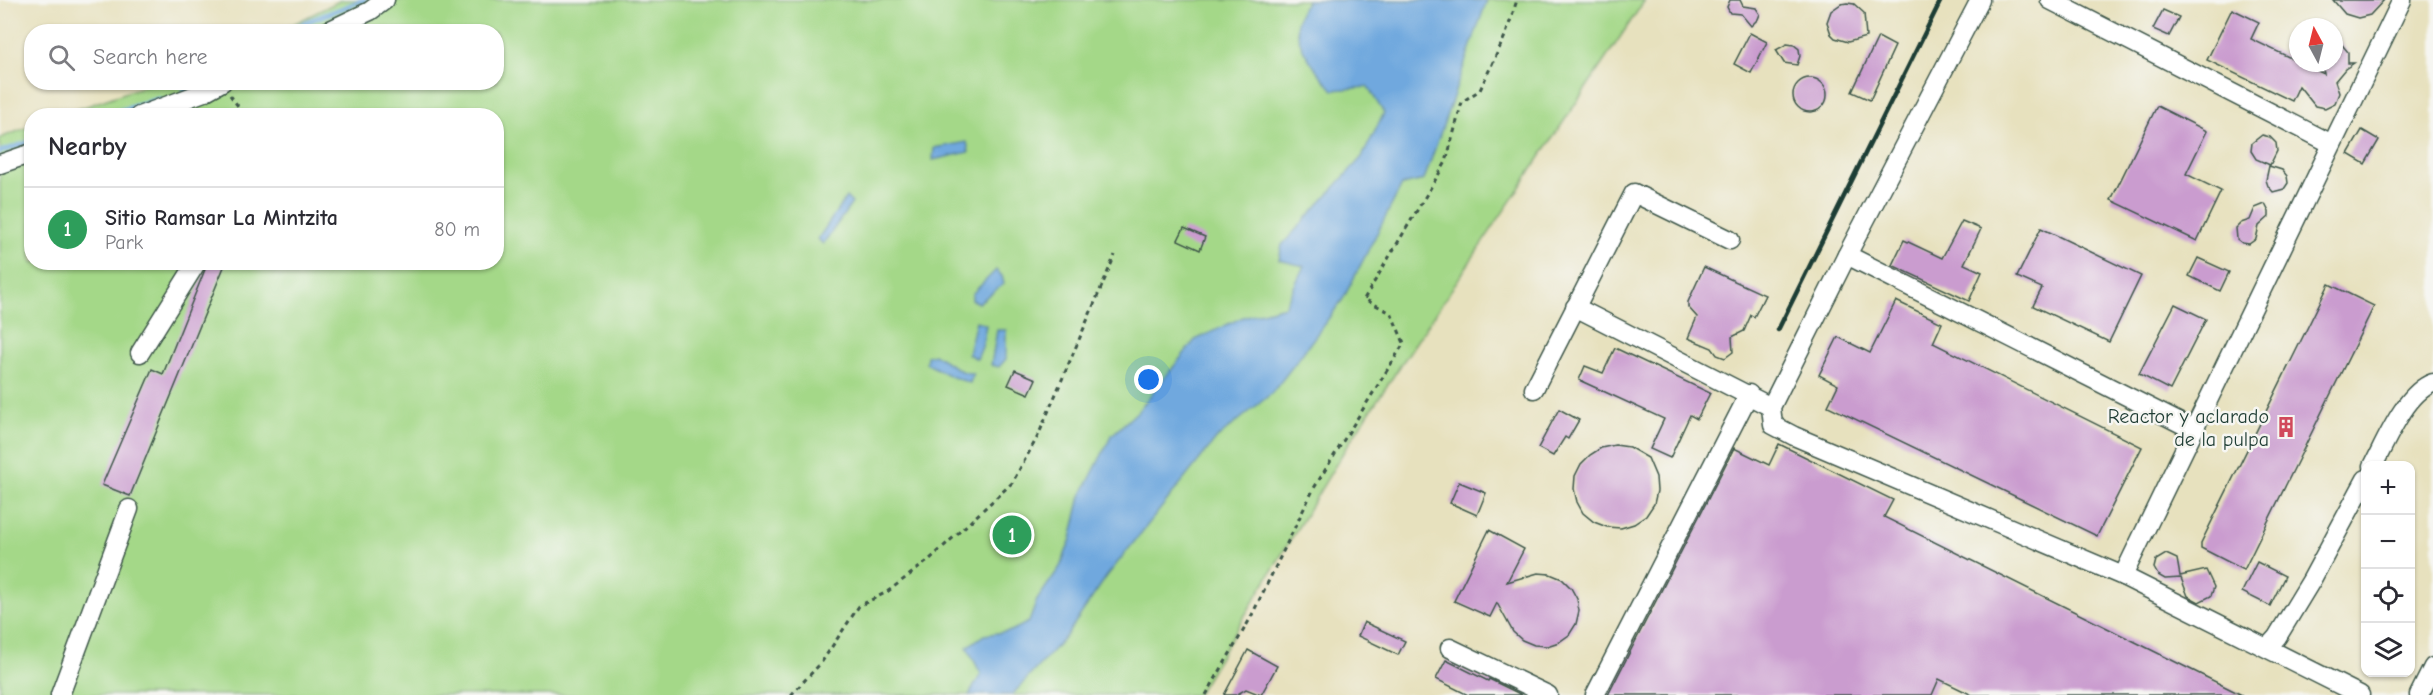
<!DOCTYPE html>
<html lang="en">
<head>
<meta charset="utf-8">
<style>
	body { margin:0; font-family:"Comic Neue",sans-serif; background:#f2f2f3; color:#2b2b33 }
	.controls { position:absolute; right:18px; bottom:18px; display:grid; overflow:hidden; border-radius:12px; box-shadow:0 2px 4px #0004 }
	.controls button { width:54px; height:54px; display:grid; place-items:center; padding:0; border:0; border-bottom:2px solid #e1e1e2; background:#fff; color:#2b2b33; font:30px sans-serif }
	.compass { position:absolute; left:2289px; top:18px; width:54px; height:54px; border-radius:50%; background:#fff; box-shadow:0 2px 4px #0004; rotate:353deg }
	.you { position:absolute; left:1149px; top:380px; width:21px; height:21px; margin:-15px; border:4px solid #fff; border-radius:50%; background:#1a73e8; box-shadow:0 0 0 9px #1a73e833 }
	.badge { display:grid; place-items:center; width:39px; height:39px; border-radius:50%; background:#0f766e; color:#fff; font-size:20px; font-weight:700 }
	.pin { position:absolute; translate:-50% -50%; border:3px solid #fff; box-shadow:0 2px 6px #0006 }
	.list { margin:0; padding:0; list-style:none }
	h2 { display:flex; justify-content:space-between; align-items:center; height:78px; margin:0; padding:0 24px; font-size:26px }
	h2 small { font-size:20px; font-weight:400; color:#7c7c81 }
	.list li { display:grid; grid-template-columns:39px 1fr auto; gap:18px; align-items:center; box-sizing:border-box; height:84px; padding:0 24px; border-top:2px solid #e1e1e2 }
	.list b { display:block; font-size:22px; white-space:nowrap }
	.list p { margin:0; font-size:20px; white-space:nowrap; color:#7c7c81 }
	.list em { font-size:20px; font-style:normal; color:#7c7c81 }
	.icon { flex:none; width:33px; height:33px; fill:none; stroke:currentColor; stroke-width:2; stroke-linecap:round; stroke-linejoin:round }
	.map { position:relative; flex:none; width:2433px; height:695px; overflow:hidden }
	.search { position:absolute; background:#fff; box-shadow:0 2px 4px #0004; left:24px; top:24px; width:480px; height:66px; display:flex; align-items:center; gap:15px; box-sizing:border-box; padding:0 21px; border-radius:24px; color:#7c7c81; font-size:22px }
	.panel { position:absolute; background:#fff; box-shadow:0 2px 4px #0004; left:24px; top:108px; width:480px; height:162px; border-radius:24px }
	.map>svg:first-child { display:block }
</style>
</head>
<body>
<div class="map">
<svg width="2433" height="695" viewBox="0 0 2433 695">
	<rect width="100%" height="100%" fill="#f6f6f2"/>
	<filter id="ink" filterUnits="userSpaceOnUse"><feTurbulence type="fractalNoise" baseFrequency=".0167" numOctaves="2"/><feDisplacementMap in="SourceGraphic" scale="12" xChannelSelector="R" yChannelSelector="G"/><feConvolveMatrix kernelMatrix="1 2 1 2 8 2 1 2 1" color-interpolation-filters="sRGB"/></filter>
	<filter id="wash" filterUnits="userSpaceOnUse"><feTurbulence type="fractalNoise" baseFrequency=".008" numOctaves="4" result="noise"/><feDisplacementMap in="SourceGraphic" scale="24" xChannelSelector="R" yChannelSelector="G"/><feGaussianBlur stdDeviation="1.35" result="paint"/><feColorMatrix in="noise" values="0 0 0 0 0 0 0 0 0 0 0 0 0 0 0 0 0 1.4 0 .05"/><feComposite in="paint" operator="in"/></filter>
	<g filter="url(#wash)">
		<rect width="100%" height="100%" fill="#e7e1be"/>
		<!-- green -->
		<path fill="#a4d888" stroke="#628a5e" stroke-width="1.5" d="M341 0H1645L1350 441 1197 695H0V138L31 126 32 262H496V116L61 115 153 83 496 82V32L280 31Z"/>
		<!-- water -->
		<g fill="#6fa8de" stroke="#477289" stroke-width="1.5">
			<path d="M1307 0H1487L1424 180 1402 185 1343 299 1293 366 1272 393 1216 439 1107 576 1066 636 1012 695H969L981 674 967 647 984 635 1011 631 1029 622 1037 600 1060 567 1071 539 1081 496 1112 435 1138 411 1195 340 1243 317 1285 306 1304 266 1279 260 1282 245 1362 157 1384 113 1368 87 1333 90C1319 74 1294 45 1297 22 1298 15 1303 7 1307 0Z"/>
			<path d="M967 142 969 152 933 160 934 148Z"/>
			<path d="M846 197 852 203 823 244 818 239Z"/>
			<path d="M996 270 1002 276 1004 284 978 303 972 300V294Z"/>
			<path d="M976 321 986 325 982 347 977 359 968 354Z"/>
			<path d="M997 330H1006V359L999 367 991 365Z"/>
			<path d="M934 354 961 371 973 374 970 383 950 376 926 363 927 356Z"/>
		</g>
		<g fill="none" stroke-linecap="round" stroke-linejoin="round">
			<!-- stream -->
			<g stroke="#6fa8de" stroke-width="5">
				<path d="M290 32 306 22 364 0"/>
				<path d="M184 91 198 82"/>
				<path d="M103 116 159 99"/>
				<path d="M0 152 32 141"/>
			</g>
		</g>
		<g id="blocks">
			<!-- building -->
			<g fill="#ca9ccf">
				<path d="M1730 0H1740L1743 6 1756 8 1760 14 1758 19 1751 26 1741 14 1730 13 1727 7Z"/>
				<path d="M2333 0H2384L2370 15 2358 18 2345 14Z"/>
				<path d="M1847 3 1854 4 1864 13 1866 37 1848 42 1835 38 1831 34 1827 22 1831 11 1841 4Z"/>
				<path d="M2232 9 2259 22 2251 39 2324 74 2322 63H2334V35L2348 52V63H2354L2345 69 2335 81 2339 93 2335 103 2325 108 2315 106 2299 86 2292 101 2207 60Z"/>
				<path d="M2163 10 2179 17 2169 36 2153 29Z"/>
				<path d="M1750 33 1767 42 1751 73 1734 64Z"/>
				<path d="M1878 37 1895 46 1870 100 1852 92Z"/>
				<path d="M1787 44 1794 45 1799 49 1800 56 1797 65 1784 63 1776 50Z"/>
				<circle cx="1810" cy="95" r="17"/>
				<path d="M2157 106 2207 131 2186 174 2221 191 2197 241 2111 200Z"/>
				<path d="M2362 130 2379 140 2365 164 2348 154Z"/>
				<path d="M2262 135 2270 137 2276 143 2277 151 2270 165 2256 159 2251 151 2252 143Z"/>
				<path d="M2269 166 2282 170 2287 176 2288 183 2284 189 2273 192 2268 186 2266 180Z"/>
				<path d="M2265 204 2269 212V217L2259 226 2256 239 2249 244 2242 243 2237 239 2236 228 2241 223 2250 220 2255 208Z"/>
				<path d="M1962 221 1981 229 1964 264 1982 272 1969 301 1892 265 1904 240 1942 258Z"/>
				<path d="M1184 228 1205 237 1200 250 1178 240Z"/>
				<path d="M2041 228 2141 276 2109 342 2033 306 2042 288 2017 277Z"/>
				<path d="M2198 258 2229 272 2220 291 2189 276Z"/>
				<path d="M208 262H226L130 496 102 485 152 369 163 374Z"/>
				<path d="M1704 267 1765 295 1754 317 1751 315 1744 331 1732 337 1733 352 1725 358 1717 355 1712 348 1688 338 1697 317 1688 307V302Z"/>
				<path d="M2329 284 2374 306 2244 570 2201 548V543Z"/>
				<path d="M1896 301 1942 323 1933 343 2142 447 2097 536 1828 406 1838 385 1819 375 1838 337 1870 353Z"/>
				<path d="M2175 304 2206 319 2170 390 2139 374Z"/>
				<path d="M1615 348 1710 393 1697 419 1690 415 1670 458 1650 449 1664 419 1579 380 1585 366 1603 373Z"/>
				<path d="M1015 370 1036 379 1029 394 1008 385Z"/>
				<path d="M1559 409 1579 420 1568 439 1565 437 1553 456 1538 448Z"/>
				<path d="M1779 444 1893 500 1884 517 2242 695H1972L1939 679 1932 695H1608L1734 448 1769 465Z"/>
				<path d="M1615 445 1629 447 1648 458 1656 477 1657 491 1654 504 1646 516 1634 524 1621 528 1607 527 1594 522 1583 513 1577 502 1574 489 1575 476 1581 464 1590 455 1601 448Z"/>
				<path d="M1459 482 1486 493 1477 515 1450 503Z"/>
				<path d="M1489 530 1524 549 1507 582 1538 573 1550 574 1562 579 1571 588 1577 599 1579 611 1576 624 1569 635 1559 642 1547 646 1534 645 1522 640 1513 632 1497 603 1490 617 1454 601Z"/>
				<path d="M2166 554 2177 559 2180 576 2206 570 2214 587 2211 596 2199 602 2188 596 2181 578 2165 579 2158 575 2154 568 2156 560Z"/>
				<path d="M2257 562 2285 576 2270 606 2242 592Z"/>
				<path d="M1364 622 1405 641 1398 655 1358 636Z"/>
				<path d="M1248 650 1277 666 1261 695 1246 689 1236 695H1224Z"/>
				<path d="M1446 660 1488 681 1489 679 1522 695H1468L1436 679Z"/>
			</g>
		</g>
	</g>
	<g filter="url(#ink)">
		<use href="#blocks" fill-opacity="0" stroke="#3d5649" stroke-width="1.5"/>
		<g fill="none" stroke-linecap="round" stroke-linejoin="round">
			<defs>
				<g id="minor">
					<path d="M1980 0 1847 255 1771 407 1773 425 1794 436 2123 576"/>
					<path d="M2050 0 2332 144"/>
					<path d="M326 32 370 11 385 0"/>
					<path d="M139 116 204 92 222 82"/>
					<path d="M0 164 32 153"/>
					<path d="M1847 255 2194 430"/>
					<path d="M1575 307 1771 407"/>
					<path d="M140 353 197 262"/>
					<path d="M1534 389 1634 193 1730 240"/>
					<path d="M2373 466C2386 441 2406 392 2433 383"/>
					<path d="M2268 647 2277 637 2311 581 2366 479"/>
					<path d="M1450 648 1548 695"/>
					<path d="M60 695 129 509"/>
					<path d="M1595 695 1749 394"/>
					<path d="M2360 695 2123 576 2402 0"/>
					<path d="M2419 695 2433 667"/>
				</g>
			</defs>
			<!-- minor casing -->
			<use href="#minor" stroke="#3d5649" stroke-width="21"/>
			<!-- path -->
			<g stroke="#3d5649" stroke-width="3" stroke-dasharray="4.5 4.5" stroke-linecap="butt">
				<path d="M230 95 245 116"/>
				<path d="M791 695 821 663 859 606 887 592 929 560 1012 483 1038 436 1115 255"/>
				<path d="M1206 695 1250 619 1314 488 1404 343 1391 313 1364 299 1446 162 1462 102 1480 90 1506 34 1517 0"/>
			</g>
			<!-- minor -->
			<use href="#minor" stroke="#fff" stroke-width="18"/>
			<!-- rail -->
			<path stroke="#1f3d34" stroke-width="4.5" d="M1778 330 1941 0"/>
		</g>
	</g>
	<!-- icons -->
	<defs>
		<symbol id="building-bare" viewBox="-9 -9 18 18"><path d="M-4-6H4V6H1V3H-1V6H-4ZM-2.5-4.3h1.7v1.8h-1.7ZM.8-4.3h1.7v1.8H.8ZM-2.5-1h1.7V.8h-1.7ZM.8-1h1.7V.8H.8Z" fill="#d1495b" stroke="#f6f6f2" stroke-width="2.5" paint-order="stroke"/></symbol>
	</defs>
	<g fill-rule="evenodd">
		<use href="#building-bare" x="2271" y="412" width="30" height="30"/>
	</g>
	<g text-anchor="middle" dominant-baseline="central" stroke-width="5" stroke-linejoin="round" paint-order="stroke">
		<!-- poi labels -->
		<g font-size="20" fill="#1f3d34" stroke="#f6f6f2" text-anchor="end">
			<text x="2269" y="416">Reactor y aclarado<tspan x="2269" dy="23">de la pulpa</tspan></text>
		</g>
	</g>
</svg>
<div class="controls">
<button>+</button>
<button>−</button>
<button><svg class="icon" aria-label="locate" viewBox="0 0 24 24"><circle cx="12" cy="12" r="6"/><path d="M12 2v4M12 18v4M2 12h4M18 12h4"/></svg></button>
<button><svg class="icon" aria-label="layers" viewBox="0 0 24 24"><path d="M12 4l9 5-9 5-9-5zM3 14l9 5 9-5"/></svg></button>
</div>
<svg class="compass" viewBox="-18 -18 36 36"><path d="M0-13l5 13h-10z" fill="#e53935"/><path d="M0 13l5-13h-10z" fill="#7c7c81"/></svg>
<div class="you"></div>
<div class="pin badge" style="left:1012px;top:535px;background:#2e9e5b">1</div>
<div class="search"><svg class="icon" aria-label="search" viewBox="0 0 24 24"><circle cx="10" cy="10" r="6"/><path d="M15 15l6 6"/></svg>Search here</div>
<section class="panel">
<h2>Nearby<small></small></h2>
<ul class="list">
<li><span class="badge" style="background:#2e9e5b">1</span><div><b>Sitio Ramsar La Mintzita</b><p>Park</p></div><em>80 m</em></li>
</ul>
</section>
</div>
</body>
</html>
